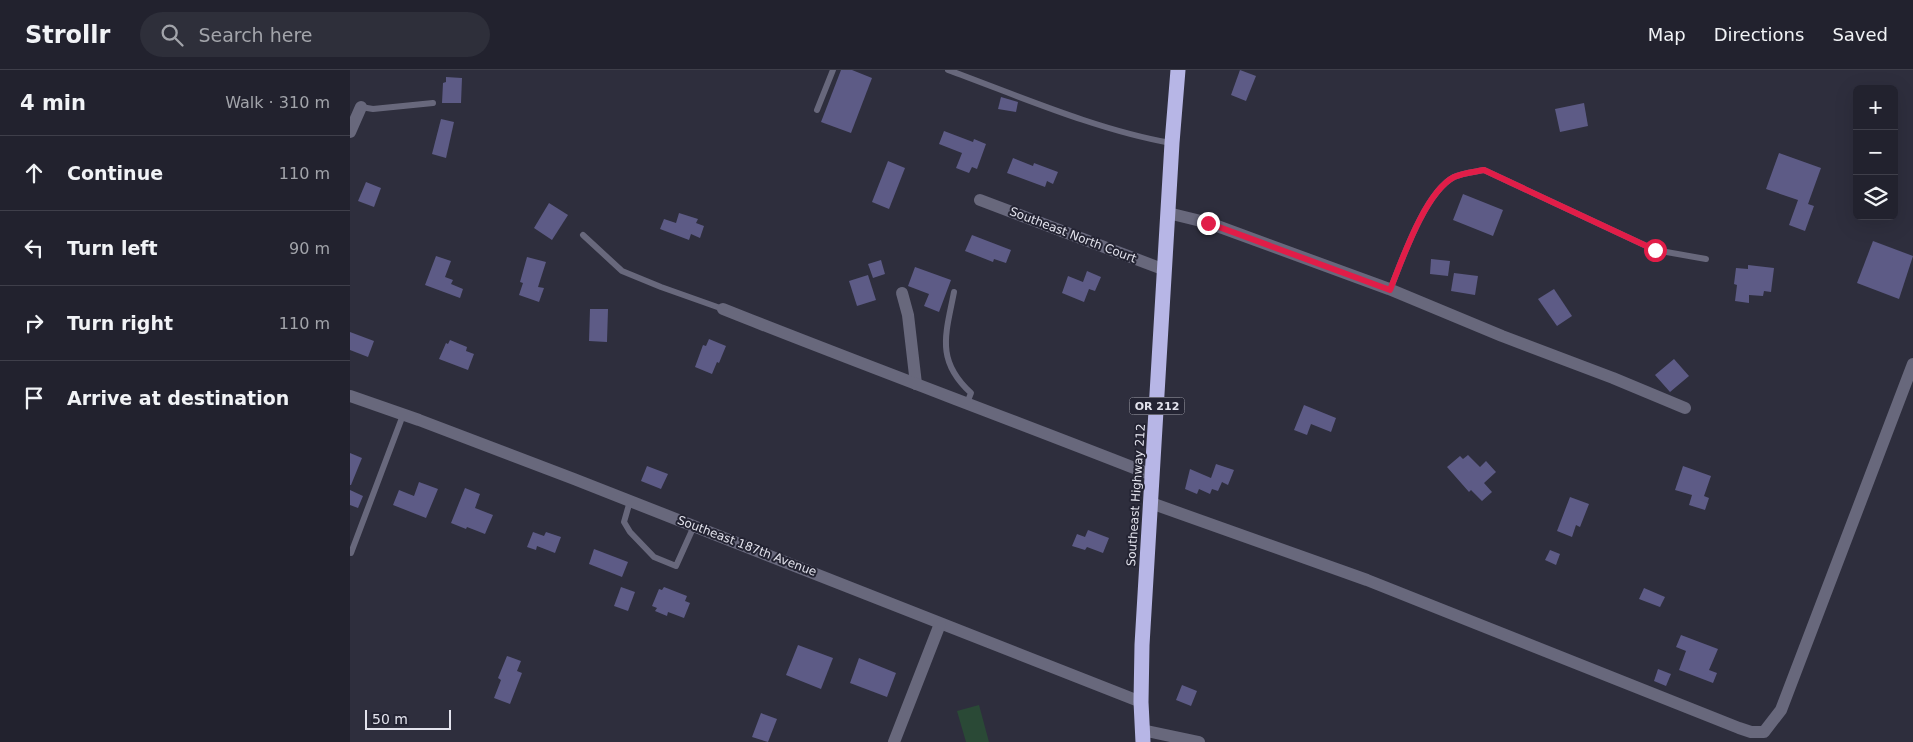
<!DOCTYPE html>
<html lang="en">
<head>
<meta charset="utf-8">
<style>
	body { margin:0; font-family:"DejaVu Sans",sans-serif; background:#2e2f3a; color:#f1f3f6 }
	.controls { position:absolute; right:15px; top:15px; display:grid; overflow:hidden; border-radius:8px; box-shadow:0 5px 20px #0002 }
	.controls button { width:45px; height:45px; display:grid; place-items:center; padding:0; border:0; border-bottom:1px solid #3f3f4a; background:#22222e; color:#f1f3f6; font:25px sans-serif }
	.scale { position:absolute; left:15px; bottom:12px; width:86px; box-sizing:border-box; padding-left:5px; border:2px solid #e3e3ed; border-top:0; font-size:14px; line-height:18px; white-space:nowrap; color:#e3e3ed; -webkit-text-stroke:4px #242433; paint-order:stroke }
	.stop { position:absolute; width:15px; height:15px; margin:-11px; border:4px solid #e11d48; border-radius:50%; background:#fff }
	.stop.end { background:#e11d48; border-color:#fff; box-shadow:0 1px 5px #0008 }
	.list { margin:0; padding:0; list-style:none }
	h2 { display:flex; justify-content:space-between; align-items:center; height:65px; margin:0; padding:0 20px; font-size:21px }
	h2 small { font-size:16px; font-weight:400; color:#a2a4aa }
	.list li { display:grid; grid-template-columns:32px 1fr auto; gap:15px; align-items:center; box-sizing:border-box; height:75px; padding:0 20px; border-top:1px solid #3f3f4a }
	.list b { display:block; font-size:19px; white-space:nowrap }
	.list em { font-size:16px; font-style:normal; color:#a2a4aa }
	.icon { flex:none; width:28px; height:28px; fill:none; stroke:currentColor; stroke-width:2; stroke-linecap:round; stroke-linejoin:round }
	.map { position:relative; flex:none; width:1563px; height:672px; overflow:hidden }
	header { display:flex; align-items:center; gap:30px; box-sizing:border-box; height:70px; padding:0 25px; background:#22222e; border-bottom:1px solid #3f3f4a }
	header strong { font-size:24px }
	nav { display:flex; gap:28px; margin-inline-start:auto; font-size:18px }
	.search { width:350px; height:45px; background:#2e2f3a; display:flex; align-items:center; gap:12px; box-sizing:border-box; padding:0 18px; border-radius:28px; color:#a2a4aa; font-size:19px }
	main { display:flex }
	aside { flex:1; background:#22222e }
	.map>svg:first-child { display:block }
</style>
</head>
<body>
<header>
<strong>Strollr</strong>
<div class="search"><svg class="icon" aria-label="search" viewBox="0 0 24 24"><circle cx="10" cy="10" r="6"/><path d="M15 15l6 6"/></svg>Search here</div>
<nav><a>Map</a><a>Directions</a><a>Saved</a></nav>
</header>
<main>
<aside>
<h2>4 min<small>Walk · 310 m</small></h2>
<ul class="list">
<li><svg class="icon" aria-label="ahead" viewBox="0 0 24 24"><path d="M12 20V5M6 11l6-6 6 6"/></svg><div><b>Continue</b></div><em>110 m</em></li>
<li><svg class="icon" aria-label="left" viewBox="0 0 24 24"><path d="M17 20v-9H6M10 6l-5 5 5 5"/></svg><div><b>Turn left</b></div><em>90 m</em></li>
<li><svg class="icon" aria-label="right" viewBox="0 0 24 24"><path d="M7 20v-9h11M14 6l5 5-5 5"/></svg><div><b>Turn right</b></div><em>110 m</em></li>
<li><svg class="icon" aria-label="arrive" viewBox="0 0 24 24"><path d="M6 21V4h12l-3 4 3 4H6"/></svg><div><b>Arrive at destination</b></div></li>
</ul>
</aside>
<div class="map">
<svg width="1563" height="672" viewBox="0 0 1563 672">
	<rect width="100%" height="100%" fill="#2e2e3d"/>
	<!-- green -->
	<path fill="#2a4936" d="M629 635 639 672H616L607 641Z"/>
	<!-- building -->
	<g fill="#5d5b86">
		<path d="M491 0H502L522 8 501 63 471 52Z"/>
		<path d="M890 0 906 6 896 31 881 25Z"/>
		<path d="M96 7 112 8 111 33H92L93 13 96 12Z"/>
		<path d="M651 27 668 32 666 42 648 39Z"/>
		<path d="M1234 33 1238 56 1210 62 1205 39Z"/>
		<path d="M91 49 104 52 96 88 82 84Z"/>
		<path d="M594 61 623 72 624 69 636 74 627 99 622 97 619 103 606 98 612 83 589 74Z"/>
		<path d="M1429 83 1471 98 1458 134 1464 136 1455 161 1439 155 1448 130 1416 119Z"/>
		<path d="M663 88 683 96 684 93 708 102 703 114 697 111 695 117 657 103Z"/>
		<path d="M538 91 555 98 539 139 522 132Z"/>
		<path d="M16 112 31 118 24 137 8 131Z"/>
		<path d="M1113 124 1153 140 1143 166 1103 150Z"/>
		<path d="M199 133 218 145 202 170 184 158Z"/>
		<path d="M329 143 348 149 346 153 354 156 350 168 341 164 339 170 310 159 314 149 326 153Z"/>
		<path d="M622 165 661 180 656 193 644 189 643 192 615 181Z"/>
		<path d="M1523 171 1563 186 1549 229 1507 213Z"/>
		<path d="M86 186 101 191 95 207 103 210 101 214 113 219 110 228 75 215Z"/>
		<path d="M177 187 196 192 188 217 194 218 189 232 169 225 173 213 170 212Z"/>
		<path d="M1081 189 1100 191 1098 206 1080 204Z"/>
		<path d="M531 190 535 204 523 208 518 194Z"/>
		<path d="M1398 195 1424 198 1421 222 1414 221 1413 226 1399 225V233L1385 231 1387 215 1384 214 1386 198 1398 199Z"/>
		<path d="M565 197 601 210 589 242 574 236 579 224 558 216Z"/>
		<path d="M737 201 751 207 745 221 739 219 734 232 712 223 718 206 733 212Z"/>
		<path d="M1104 203 1128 206 1125 225 1101 221Z"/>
		<path d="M518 205 526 230 507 236 499 211Z"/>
		<path d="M1204 219 1222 246 1207 256 1188 229Z"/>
		<path d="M240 239H258L257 272 239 271Z"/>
		<path d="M0 262 24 271 18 287 0 280Z"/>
		<path d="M359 269 376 276 369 293 367 292 362 304 345 297 353 275 356 276Z"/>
		<path d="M100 270 117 277 116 281 124 284 118 300 89 289 96 273 98 274Z"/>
		<path d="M1324 289 1339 306 1320 322 1305 305Z"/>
		<path d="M954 335 986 348 981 362 961 354 957 365 944 360Z"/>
		<path d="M0 383 12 388 1 415H0Z"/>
		<path d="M1118 385 1130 397 1136 391 1146 402 1134 413 1142 422 1132 431 1121 420 1119 422 1097 397 1110 386 1113 389Z"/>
		<path d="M866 394 884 400 878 415 872 412 868 421 862 419 860 424 849 419 847 424 835 419 840 399 861 408Z"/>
		<path d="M297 396 318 404 311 419 291 411Z"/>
		<path d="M1333 396 1361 406 1354 426 1359 428 1355 440 1339 435 1342 425 1325 420Z"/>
		<path d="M69 412 88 419 76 448 43 435 49 420 64 426Z"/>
		<path d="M115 418 130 424 125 438 143 445 135 464 117 457 116 459 101 453Z"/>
		<path d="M0 420 13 426 8 438 0 435Z"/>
		<path d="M1220 427 1239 434 1230 457 1226 455 1222 467 1207 461Z"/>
		<path d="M738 460 759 468 753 483 737 477 735 480 722 476 727 464 735 467Z"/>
		<path d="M183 462 194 466 196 462 211 467 205 483 187 476 186 480 177 477Z"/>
		<path d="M244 479 278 492 272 507 239 494Z"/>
		<path d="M1200 480 1210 484 1206 495 1195 490Z"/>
		<path d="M271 517 285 522 278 541 264 536Z"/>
		<path d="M314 517 337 526 335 531 340 533 334 548 318 542 317 546 305 541 307 538 302 536 309 519 312 520Z"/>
		<path d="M1294 518 1315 527 1310 537 1289 529Z"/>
		<path d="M1331 565 1368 579 1359 600 1367 603 1363 613 1329 600 1336 581 1326 577Z"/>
		<path d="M448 575 483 588 471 619 436 605Z"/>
		<path d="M157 586 171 591 167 601 172 603 160 634 144 628 151 610 148 608Z"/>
		<path d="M509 588 546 603 537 627 500 613Z"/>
		<path d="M1308 599 1321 604 1316 616 1304 611Z"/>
		<path d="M832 615 847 621 841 636 826 630Z"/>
		<path d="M411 643 427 649 418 672 402 667Z"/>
	</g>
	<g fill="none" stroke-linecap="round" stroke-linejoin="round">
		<!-- lane -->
		<g stroke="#68687c" stroke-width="6">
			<path d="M598 0C669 26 747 60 821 73"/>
			<path d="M11 37 23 39 83 33"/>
			<path d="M467 40 483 0"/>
			<path d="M233 165 272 201 311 217 373 239"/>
			<path d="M1040 220C1052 190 1075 122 1104 107 1113 103 1124 102 1134 100L1305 180 1356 189"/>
			<path d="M604 222C596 264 585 290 621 323L617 333"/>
			<path d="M280 431 274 452 280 462 304 487 326 496 344 456"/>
			<path d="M1 483 53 345"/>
		</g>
		<!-- street -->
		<g stroke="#68687c" stroke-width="12">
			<path d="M0 62 11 37"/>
			<path d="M630 130 815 200"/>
			<path d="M818 143 859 153 1039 219 1152 266 1263 308 1335 338"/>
			<path d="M552 223 558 245 566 314"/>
			<path d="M373 239C516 296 660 349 802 405"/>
			<path d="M0 326 69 350 224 409 791 632"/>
			<path d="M801 433 1017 510 1389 658 1401 662H1414L1431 640 1563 294"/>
			<path d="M792 660 849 672"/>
			<path d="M544 672 590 554"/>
		</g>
		<!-- highway -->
		<path stroke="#b7b6e6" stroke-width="15" d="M793 672 791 632 792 575 822 73 828 0"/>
	</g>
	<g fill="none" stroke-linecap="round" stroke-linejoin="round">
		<!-- route -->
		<path stroke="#e11d48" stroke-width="6" d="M858 153 1040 220C1052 190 1075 122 1104 107 1113 103 1124 102 1134 100L1305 180"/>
	</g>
	<g text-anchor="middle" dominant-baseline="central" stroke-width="4" stroke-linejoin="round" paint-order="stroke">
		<!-- shield labels -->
		<rect fill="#242433" stroke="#aaaab5" stroke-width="1" x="779.5" y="327.5" width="55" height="17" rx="4"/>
		<g font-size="11" font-weight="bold" fill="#e3e3ed">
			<text x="807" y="336">OR 212</text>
		</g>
		<!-- street labels -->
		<g font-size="12" fill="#e3e3ed" stroke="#242433">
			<text transform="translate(723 165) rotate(21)">Southeast North Court</text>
			<text transform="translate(786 425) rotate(-86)">Southeast Highway 212</text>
			<text transform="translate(397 476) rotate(21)">Southeast 187th Avenue</text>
		</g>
	</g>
</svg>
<div class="controls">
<button>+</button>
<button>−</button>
<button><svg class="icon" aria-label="layers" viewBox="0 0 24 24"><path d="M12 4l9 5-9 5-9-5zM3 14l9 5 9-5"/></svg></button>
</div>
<div class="scale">50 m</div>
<div class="stop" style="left:1305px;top:180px"></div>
<div class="stop end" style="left:858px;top:153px"></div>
</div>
</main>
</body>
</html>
